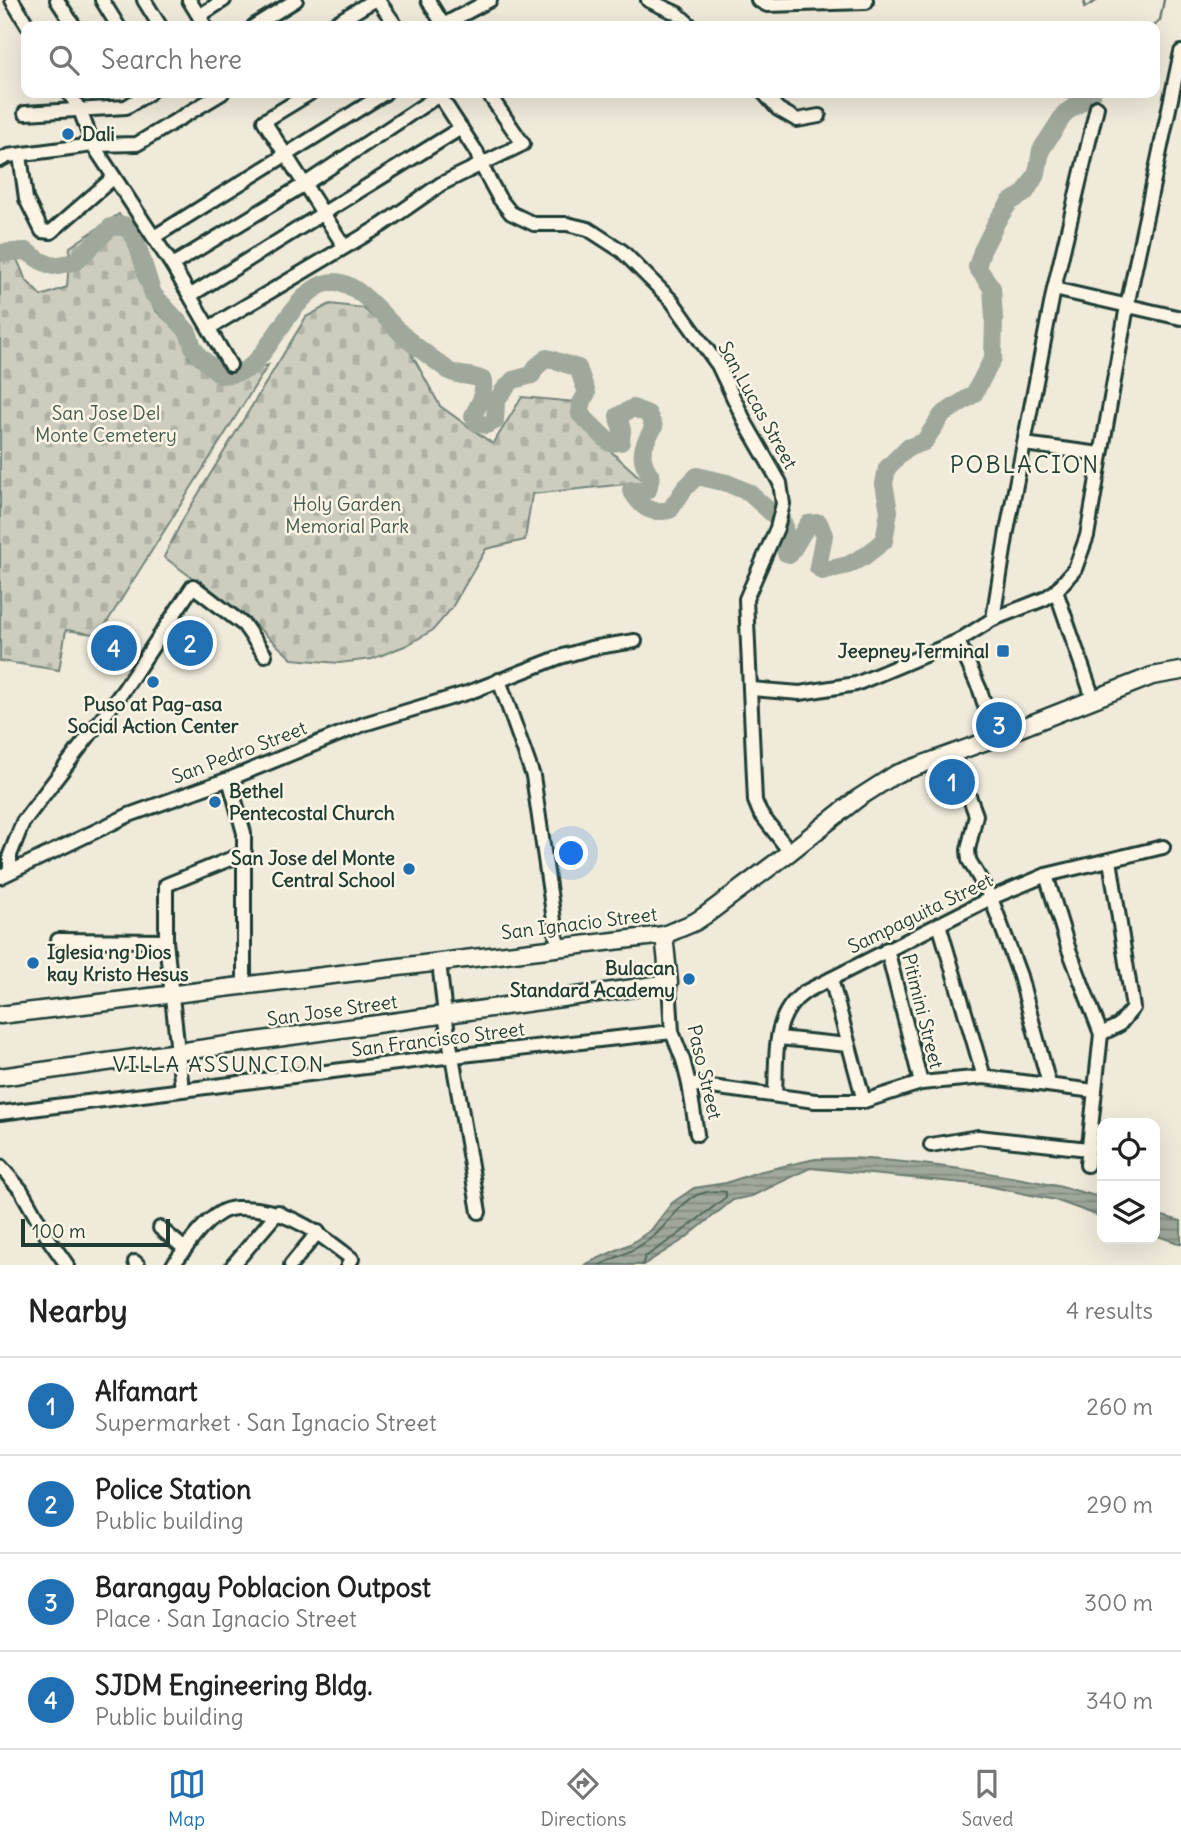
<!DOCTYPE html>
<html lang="en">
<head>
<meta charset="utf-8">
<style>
	body { margin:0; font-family:Delius,sans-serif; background:#f2f2f2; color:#222 }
	.controls { position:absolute; right:21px; bottom:21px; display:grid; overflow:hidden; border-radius:14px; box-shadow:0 7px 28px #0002 }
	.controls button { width:63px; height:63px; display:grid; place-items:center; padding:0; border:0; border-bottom:2px solid #e0e0e0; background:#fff; color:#222; font:35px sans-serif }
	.scale { position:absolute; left:21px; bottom:18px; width:149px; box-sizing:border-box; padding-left:7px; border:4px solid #1f3d34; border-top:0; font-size:19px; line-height:24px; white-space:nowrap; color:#1f3d34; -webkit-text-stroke:5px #fcf5e5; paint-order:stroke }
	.you { position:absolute; left:572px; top:854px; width:24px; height:24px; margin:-18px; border:5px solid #fff; border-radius:50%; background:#1a73e8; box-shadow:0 0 0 10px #1a73e833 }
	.badge { display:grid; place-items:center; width:46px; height:46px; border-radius:50%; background:#1f6fb2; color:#fff; font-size:23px; font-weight:700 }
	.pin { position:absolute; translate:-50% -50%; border:4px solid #fff; box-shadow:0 2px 7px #0006 }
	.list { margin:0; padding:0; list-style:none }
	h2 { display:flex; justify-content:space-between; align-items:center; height:91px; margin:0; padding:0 28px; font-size:30px }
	h2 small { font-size:23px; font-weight:400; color:#767676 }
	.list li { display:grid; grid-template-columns:46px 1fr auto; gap:21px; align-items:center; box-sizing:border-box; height:98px; padding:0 28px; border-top:2px solid #e0e0e0 }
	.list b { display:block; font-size:26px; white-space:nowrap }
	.list p { margin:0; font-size:23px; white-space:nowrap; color:#767676 }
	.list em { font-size:23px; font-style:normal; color:#767676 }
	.icon { flex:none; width:38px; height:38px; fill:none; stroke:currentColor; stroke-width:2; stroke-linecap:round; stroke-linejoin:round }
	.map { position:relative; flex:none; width:1181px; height:1265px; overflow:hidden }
	.search { position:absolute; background:#fff; box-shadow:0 7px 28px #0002; left:21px; right:21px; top:21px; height:77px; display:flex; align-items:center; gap:18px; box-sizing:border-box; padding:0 24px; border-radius:14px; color:#767676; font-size:26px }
	.sheet { height:483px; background:#fff }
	nav { display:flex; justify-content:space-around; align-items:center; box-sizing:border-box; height:98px; border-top:2px solid #e0e0e0; background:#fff; font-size:19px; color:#767676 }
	nav a { display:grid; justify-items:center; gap:4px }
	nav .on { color:#1f6fb2 }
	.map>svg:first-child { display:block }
</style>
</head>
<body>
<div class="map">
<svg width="1181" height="1265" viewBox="0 0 1181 1265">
	<defs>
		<pattern id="cemetery-stones" width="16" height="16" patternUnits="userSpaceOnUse" patternTransform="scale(1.75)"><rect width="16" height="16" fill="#cccdbf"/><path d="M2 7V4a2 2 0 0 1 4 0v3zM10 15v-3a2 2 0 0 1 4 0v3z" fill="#afb1a5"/></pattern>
		<pattern id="water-rules" width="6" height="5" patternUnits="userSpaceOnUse" patternTransform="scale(1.75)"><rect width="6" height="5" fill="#9fa89a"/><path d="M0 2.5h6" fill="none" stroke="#818a7e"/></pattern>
	</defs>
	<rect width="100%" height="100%" fill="#efeada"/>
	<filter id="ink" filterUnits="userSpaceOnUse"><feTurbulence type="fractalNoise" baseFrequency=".0143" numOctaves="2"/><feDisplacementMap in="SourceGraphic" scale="14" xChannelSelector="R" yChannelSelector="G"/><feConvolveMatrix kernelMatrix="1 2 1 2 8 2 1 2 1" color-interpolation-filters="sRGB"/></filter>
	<g filter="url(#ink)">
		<!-- cemetery -->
		<g fill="url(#cemetery-stones)" stroke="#76857a" stroke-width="2">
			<path d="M119 214 132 240 139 279 155 310 168 322 181 326 189 358 220 381 268 365 99 635 66 630 59 670 0 661V259L16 257 26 280 41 296 67 287 70 247Z"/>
			<path d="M330 304 363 308 406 344 440 406 493 444 522 397 575 402 577 421 645 482 532 494 525 540 486 549 451 609 433 630 407 645 372 659 339 663 292 659 252 622 164 557 183 519 306 317Z"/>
		</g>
		<!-- water -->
		<g fill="url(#water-rules)" stroke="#6c7d71" stroke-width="2">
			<path d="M851 1158C893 1160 934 1165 975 1171 1018 1178 1061 1185 1102 1198V1217L1055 1200 983 1185 810 1168 752 1196 733 1200 683 1240 643 1265H584L632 1243 651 1230 672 1203 694 1188 726 1183 758 1172 815 1159Z"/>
			<path d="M1155 1214 1181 1221V1244L1155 1235Z"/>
		</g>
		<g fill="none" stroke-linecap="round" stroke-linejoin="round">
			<!-- shore -->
			<path stroke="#52685d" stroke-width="2" d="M600 1265C619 1256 638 1249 654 1236 678 1215 686 1186 726 1192V1197L679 1234 645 1257 642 1265"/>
			<!-- stream -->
			<g stroke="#6c7d71" stroke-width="2.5">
				<path d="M1085 0 1084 8 1098 0"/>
				<path d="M1154 26 1160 20 1164 0"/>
				<path d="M1092 95 1096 93"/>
			</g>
			<!-- river -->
			<path stroke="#9fa89a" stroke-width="18" d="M0 253 26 251 41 261 53 266 75 262 111 227 124 225 135 238 153 294 188 332 193 347 199 356 221 375C229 374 239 374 247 369 278 348 306 255 356 290 375 303 389 323 406 338 420 350 435 360 449 371 461 378 471 373 484 381L482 398 473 416 477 423 486 425 495 421 496 402 503 391 513 380 532 375 536 367 547 358 578 368 587 393 581 403 580 414 610 443 621 442 622 430 618 416 633 408 648 414 654 427C642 446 637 457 651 476L648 490H631C642 508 649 514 670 510L685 488 697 476 727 483 748 492 784 524 786 553 790 554 808 524 819 523 824 535 818 567 822 571 848 565 865 556 884 541 889 511 884 484 887 468 907 448 924 442 942 415 974 394 993 358 994 318 992 288 977 267 982 251 997 221 1010 202 1025 193 1037 173 1041 150 1065 113 1092 95"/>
			<defs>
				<g id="minor">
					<path d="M12 0 28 26"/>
					<path d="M57 0 74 26"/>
					<path d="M102 0 118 26"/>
					<path d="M144 0 160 26"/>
					<path d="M189 0 205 26"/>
					<path d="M378 0 396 26"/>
					<path d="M428 0 444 26"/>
					<path d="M648 0 678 14 691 26"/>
					<path d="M758 0 767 5 866 2V0"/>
					<path d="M199 16 224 0"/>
					<path d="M443 25 490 0"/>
					<path d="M254 26 296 0"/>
					<path d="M331 26 374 0"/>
					<path d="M69 93 80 110 93 145 172 265 230 365"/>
					<path d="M310 93 264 121 344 246"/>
					<path d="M438 93 477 153 480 163 499 198 511 213 534 224H567L588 229 622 251 672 301 718 365 746 424 780 483 783 504 777 528 746 599 755 801 760 813 790 852"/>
					<path d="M764 93 778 109 797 120 819 116"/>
					<path d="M25 113 126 107 149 93"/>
					<path d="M20 155 26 199 42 231 51 232 113 178"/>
					<path d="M0 160 8 156 93 145 137 144 222 93"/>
					<path d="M154 237 385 93"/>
					<path d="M172 265 305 184 439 95"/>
					<path d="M1054 289 1181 318"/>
					<path d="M191 295 461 128"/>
					<path d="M209 328 382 225 441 184 523 144 488 93"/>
					<path d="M1024 444 1100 454"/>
					<path d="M1056 591 1093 698"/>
					<path d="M993 619 1007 531 1054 289 1097 107"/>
					<path d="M958 641 980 690 995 738"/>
					<path d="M499 680 533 776 558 948"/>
					<path d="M752 689 800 693 856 684 958 641 993 619 1044 599 1056 591 1075 569 1087 536 1127 306 1181 52"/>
					<path d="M953 753 976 815 968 850 969 860 991 898 1020 976 1049 1084"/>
					<path d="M229 779 244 833V986"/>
					<path d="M10 871V855L23 822 123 691 193 586 244 625 265 655"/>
					<path d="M1046 875 1068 947 1101 1034 1087 1165"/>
					<path d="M0 877 129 815 229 779 364 724 470 692 560 657 591 648 635 641"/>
					<path d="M939 924 984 1077"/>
					<path d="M58 940 166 941"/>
					<path d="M887 949 921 1083"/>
					<path d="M439 962 445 1015 479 1212"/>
					<path d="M831 979 864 1101"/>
					<path d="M669 983 672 1032 683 1060 689 1084 697 1134"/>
					<path d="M1101 1034 1119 1025 1133 1008 1110 860"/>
					<path d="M779 1038 848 1045"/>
					<path d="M689 1084 815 1101H864L921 1083 984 1077 1094 1091"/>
					<path d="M182 1089 166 941V885L245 853"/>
					<path d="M775 1094C777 1056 771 1015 805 992L991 898 1046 875 1163 847"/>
					<path d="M0 1113 453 1056 672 1032"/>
					<path d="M931 1145 978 1137 1088 1149"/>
					<path d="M0 1166 21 1190 48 1238 67 1265"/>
					<path d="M160 1228 185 1249"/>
					<path d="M135 1262 138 1265"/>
					<path d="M173 1265C186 1248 201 1224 220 1213 231 1206 245 1208 257 1209 297 1215 321 1235 352 1259L348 1265"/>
					<path d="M233 1265 278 1212"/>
					<path d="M291 1265 318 1232"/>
				</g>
				<g id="major">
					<path d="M0 1015 664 935 695 922 707 914 790 852 857 799 896 774 995 738 1152 676 1181 671"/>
					<path d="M0 1077 669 983 664 935"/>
				</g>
			</defs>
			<!-- minor casing -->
			<use href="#minor" stroke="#1f3d34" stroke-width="18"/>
			<!-- major casing -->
			<use href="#major" stroke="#1f3d34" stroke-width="21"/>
			<!-- minor -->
			<use href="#minor" stroke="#fcf5e5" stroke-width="12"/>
			<!-- major -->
			<use href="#major" stroke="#fcf5e5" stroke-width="16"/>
		</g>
	</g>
	<!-- markers -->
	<g fill="#1f6fb2" stroke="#fcf5e5" stroke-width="2.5">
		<circle cx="68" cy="134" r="7"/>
		<rect x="996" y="644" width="14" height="14" rx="3.5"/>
		<circle cx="153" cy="682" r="7"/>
		<circle cx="215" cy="802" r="7"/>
		<circle cx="409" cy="869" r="7"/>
		<circle cx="33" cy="963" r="7"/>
		<circle cx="689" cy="979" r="7"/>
	</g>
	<g text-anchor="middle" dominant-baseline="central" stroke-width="5" stroke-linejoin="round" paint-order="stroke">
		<!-- poi labels -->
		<g font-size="19" font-weight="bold" fill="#1f3d34" stroke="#fcf5e5" text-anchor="start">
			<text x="82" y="134">Dali</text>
			<text x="989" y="651" text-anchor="end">Jeepney Terminal</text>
			<text x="153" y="704" text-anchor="middle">Puso at Pag-asa<tspan x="153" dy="22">Social Action Center</tspan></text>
			<text x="229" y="791">Bethel<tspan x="229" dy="22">Pentecostal Church</tspan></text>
			<text x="395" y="858" text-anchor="end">San Jose del Monte<tspan x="395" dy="22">Central School</tspan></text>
			<text x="47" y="952">Iglesia ng Dios<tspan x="47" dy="22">kay Kristo Hesus</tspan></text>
			<text x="675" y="968" text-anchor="end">Bulacan<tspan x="675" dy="22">Standard Academy</tspan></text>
		</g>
		<!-- street labels -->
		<g font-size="19" fill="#1f3d34" stroke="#fcf5e5">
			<text transform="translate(758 405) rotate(61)">San Lucas Street</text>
			<text transform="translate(239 752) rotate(-21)">San Pedro Street</text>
			<text transform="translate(920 913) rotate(-26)">Sampaguita Street</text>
			<text transform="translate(579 923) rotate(-7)">San Ignacio Street</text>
			<text transform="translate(332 1010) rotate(-8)">San Jose Street</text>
			<text transform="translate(923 1011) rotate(76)">Pitimini Street</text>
			<text transform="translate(438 1039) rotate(-7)">San Francisco Street</text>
			<text transform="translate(705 1072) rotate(77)">Paso Street</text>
		</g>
		<!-- park labels -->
		<g font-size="19" fill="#425a50" stroke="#fcf5e5">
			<text x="106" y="413">San Jose Del<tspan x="106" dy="22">Monte Cemetery</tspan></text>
			<text x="347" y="504">Holy Garden<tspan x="347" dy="22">Memorial Park</tspan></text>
		</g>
		<!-- neighbourhood labels -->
		<g font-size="21" letter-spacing="2" fill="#1f3d34" stroke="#fcf5e5">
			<text x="219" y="1064">VILLA ASSUNCION</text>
		</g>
		<!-- quarter labels -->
		<g font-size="23" letter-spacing="2" fill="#1f3d34" stroke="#fcf5e5">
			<text x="1025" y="464">POBLACION</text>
		</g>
	</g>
</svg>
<div class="controls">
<button><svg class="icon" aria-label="locate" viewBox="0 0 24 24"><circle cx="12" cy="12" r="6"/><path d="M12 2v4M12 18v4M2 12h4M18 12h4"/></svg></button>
<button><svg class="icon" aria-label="layers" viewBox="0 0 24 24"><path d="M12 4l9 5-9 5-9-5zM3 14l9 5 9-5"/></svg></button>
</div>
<div class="scale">100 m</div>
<div class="you"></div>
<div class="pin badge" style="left:952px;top:782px">1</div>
<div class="pin badge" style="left:190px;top:643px">2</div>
<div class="pin badge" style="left:999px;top:725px">3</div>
<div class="pin badge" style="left:114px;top:648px">4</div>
<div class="search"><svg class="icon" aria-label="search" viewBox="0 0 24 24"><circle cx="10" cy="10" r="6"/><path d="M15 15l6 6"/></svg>Search here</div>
</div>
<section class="sheet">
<h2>Nearby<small>4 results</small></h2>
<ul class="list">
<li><span class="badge">1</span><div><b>Alfamart</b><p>Supermarket · San Ignacio Street</p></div><em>260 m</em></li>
<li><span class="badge">2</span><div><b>Police Station</b><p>Public building</p></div><em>290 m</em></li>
<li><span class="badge">3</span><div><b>Barangay Poblacion Outpost</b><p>Place · San Ignacio Street</p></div><em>300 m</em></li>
<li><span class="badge">4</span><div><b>SJDM Engineering Bldg.</b><p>Public building</p></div><em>340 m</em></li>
</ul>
</section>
<nav>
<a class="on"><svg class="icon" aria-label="map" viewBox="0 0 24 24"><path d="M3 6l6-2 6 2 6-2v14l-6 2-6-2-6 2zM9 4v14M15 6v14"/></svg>Map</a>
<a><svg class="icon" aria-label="directions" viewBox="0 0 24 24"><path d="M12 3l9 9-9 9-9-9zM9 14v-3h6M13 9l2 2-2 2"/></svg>Directions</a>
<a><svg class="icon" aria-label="saved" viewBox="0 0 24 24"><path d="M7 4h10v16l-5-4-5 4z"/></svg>Saved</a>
</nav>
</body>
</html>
